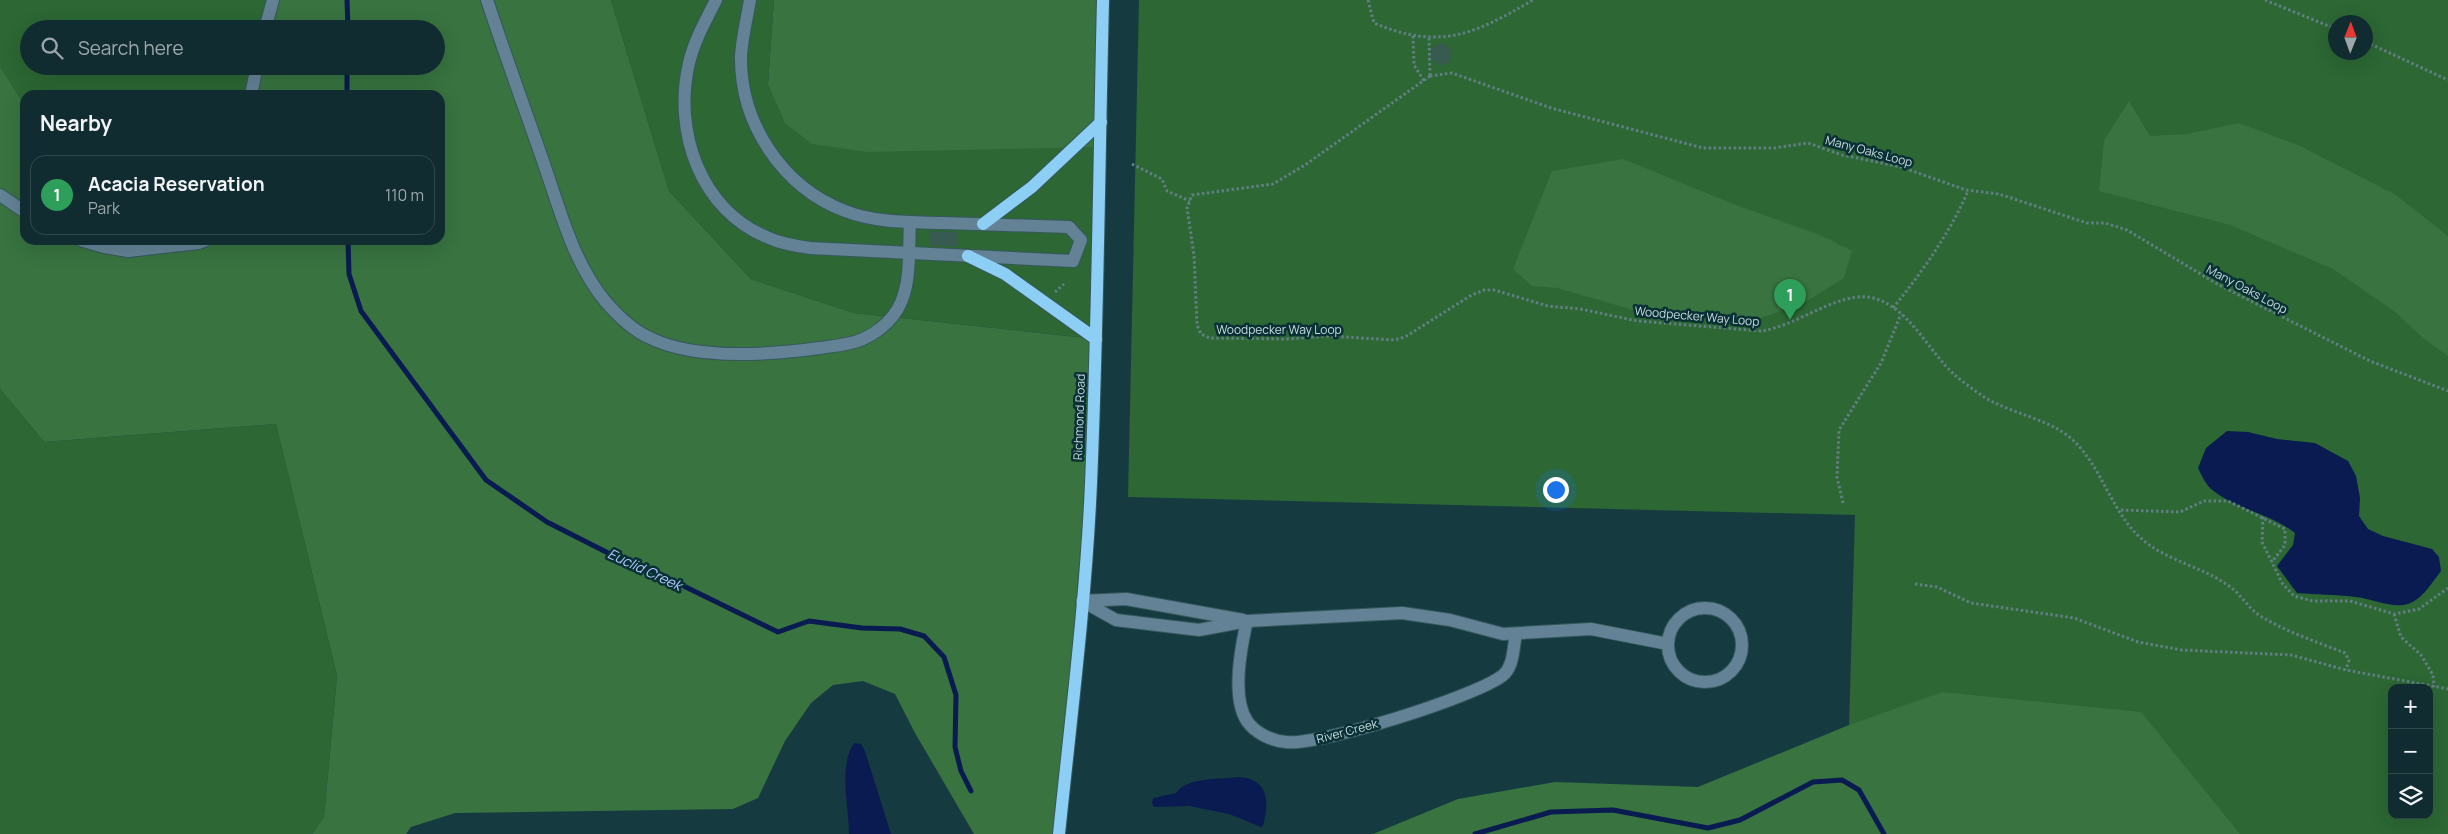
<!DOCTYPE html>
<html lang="en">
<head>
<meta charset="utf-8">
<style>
	body { margin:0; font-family:Manrope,sans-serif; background:#193438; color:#f1f3f6 }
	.controls { position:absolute; right:15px; bottom:15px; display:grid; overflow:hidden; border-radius:10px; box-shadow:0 5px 20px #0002 }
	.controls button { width:45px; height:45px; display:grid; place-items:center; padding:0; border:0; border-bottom:1px solid #30484c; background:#102c30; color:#f1f3f6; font:25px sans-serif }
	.compass { position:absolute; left:2328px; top:15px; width:45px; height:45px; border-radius:50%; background:#102c30; box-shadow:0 5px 20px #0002; rotate:1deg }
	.you { position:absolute; left:1555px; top:489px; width:18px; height:18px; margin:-12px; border:4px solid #fff; border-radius:50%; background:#1a73e8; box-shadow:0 0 0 8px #1a73e833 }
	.badge { display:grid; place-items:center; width:32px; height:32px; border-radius:50%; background:#8abfa5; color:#fff; font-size:16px; font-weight:700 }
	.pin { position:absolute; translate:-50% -41px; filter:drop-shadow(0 1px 2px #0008) }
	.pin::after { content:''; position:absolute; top:26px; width:18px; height:15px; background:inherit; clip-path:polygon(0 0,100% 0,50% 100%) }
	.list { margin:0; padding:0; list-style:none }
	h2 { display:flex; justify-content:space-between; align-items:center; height:65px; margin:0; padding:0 20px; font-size:21px }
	h2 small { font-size:16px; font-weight:400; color:#9ca7ab }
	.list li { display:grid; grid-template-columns:32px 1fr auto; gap:15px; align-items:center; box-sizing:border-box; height:80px; margin:0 10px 10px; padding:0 10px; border:1px solid #30484c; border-radius:15px }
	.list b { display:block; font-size:19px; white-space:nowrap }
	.list p { margin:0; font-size:16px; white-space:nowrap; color:#9ca7ab }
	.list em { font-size:16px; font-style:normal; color:#9ca7ab }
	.icon { flex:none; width:28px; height:28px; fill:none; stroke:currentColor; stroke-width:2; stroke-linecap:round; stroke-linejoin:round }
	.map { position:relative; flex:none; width:2448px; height:834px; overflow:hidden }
	.search { position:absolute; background:#102c30; box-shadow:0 5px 20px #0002; left:20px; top:20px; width:425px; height:55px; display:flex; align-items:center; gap:12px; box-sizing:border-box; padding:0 18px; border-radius:28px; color:#9ca7ab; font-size:19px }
	.panel { position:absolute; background:#102c30; box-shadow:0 5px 20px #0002; left:20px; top:90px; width:425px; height:155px; border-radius:15px }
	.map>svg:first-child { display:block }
</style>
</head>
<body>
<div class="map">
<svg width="2448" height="834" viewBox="0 0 2448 834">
	<rect width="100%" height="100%" fill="#153b40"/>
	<!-- green -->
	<g fill="#2c6734" fill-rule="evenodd">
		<path d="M0 0H273L265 29H29V66H257L251 95H25V106L0 66Z"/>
		<path d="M611 0H774L768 84 1073 147H1101L1096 339 854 313 751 279 669 191Z"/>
		<path d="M1139 0H2448V834H1846L1855 515 1128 497ZM2336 22H2366V52H2336ZM2392 688H2429V815H2392Z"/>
		<path d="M0 389 44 442 276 424 337 676 324 817 312 834H0Z"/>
	</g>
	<!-- forest -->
	<g fill="#387340">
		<path d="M273 0H611L669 191 751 279 854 313 1096 339 1091 484 1059 834H974L915 733 895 694 863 681 833 685 811 703 785 741 758 798 733 809 455 813 411 827 406 834H312L324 817 337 676 276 424 44 442 0 389V66L25 106V240H440V95H251L257 66H436V29H265Z"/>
		<path d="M774 0H1103L1101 147 867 152 812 144 785 123 768 84Z"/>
		<path d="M2129 101 2150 136 2187 134 2239 123 2300 146 2396 195 2448 236V356L2423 338 2394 311 2333 269 2230 225 2099 191 2104 140Z"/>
		<path d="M1623 159 1736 205 1820 235 1852 251 1844 278 1804 303 1760 318 1633 310 1557 288 1532 286 1513 269 1552 171Z"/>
		<path d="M1942 692 2141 712 2240 834H1373L1458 799 1555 782 1698 787 1849 725Z"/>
	</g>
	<!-- water -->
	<g fill="#091b50">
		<path d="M2227 431 2248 432 2277 439 2315 443 2348 461 2356 476 2360 498 2359 516 2368 529 2383 536 2432 549 2439 557 2441 571C2433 581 2422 600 2408 604 2391 609 2372 598 2355 597 2335 594 2316 595 2297 593L2277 566 2293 545 2295 533C2270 513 2233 509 2210 488 2205 483 2201 474 2198 468L2206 448Z"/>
		<path d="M854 743 861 744 865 751 891 834H849C849 806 838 767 854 743Z"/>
		<path d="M1238 777C1268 778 1270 801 1263 826L1261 827 1229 814 1189 806 1154 807 1152 803 1153 798 1176 793C1189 776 1219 780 1238 777Z"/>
	</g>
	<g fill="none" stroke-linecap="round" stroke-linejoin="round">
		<!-- stream -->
		<g stroke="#091b50" stroke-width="5">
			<path d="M347 0 348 29"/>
			<path d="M347 95V66"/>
			<path d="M348 240 349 274 361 311 486 480 547 522 620 559 655 572 778 632 809 621 862 628 900 629 924 636 944 657 956 695 955 747 961 771 971 791"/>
			<path d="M1475 834 1551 812 1613 810 1708 828 1740 820 1813 782 1842 780 1859 790 1884 834"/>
		</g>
	</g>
	<!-- building -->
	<g fill="#375a51">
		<path d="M1442 43 1451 49 1450 62 1440 66 1430 59 1432 47Z"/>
		<path d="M929 231 958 232V247L929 245Z"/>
	</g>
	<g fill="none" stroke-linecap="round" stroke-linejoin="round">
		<defs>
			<g id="minor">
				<path d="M487 0C505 55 525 109 544 164 560 210 573 262 605 301 617 315 631 329 648 337 695 361 768 355 819 348 833 346 850 345 863 339 874 334 885 326 893 316 913 291 908 252 910 222"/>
				<path d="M716 0C706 20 694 41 689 63 673 131 700 211 769 238 782 244 796 246 810 248L1073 261 1081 240 1069 227C1027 226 985 224 943 223 911 222 876 223 845 211 782 187 740 123 741 56 742 38 747 18 750 0"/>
				<path d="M265 29 273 0"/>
				<path d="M251 95 257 66"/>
				<path d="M0 195 25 212"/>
				<path d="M80 240 104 247 128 251 199 243 207 240"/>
				<path d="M1082 601 1116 620 1199 630 1247 621 1402 613 1450 620 1503 634 1591 629 1668 644"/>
				<path d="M1082 601 1126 599 1243 620"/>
				<circle cx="1705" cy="645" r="37"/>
				<path d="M1247 621C1241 647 1231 697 1247 721 1255 733 1272 741 1286 742 1319 746 1474 697 1502 676 1514 667 1513 648 1516 634"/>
			</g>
			<g id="major">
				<path d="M983 224 1032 187 1101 122"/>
				<path d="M968 256 1005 274 1096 339"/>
				<path d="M1059 834C1071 717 1086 600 1091 483 1098 322 1099 161 1103 0"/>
			</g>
		</defs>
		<!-- minor casing -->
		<use href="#minor" stroke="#35585d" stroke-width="14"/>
		<!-- major casing -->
		<use href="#major" stroke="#35585d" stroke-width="14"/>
		<!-- path -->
		<g stroke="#617f83" stroke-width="3" stroke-dasharray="2.5 2.5" stroke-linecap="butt">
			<path d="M1368 0 1374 23C1440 51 1475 34 1533 0"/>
			<path d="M2265 0 2336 29"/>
			<path d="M1413 36 1414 65 1424 81"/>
			<path d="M1429 38 1430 76"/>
			<path d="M2366 42 2448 80"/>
			<path d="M1430 76 1305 165 1273 184 1192 195 1187 208 1194 255 1197 325 1201 334 1210 338 1287 339 1329 336 1394 340 1405 337 1470 296 1484 290H1494L1548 306 1580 309 1638 321 1761 331C1794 327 1837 293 1868 297 1908 303 1928 352 1956 376 1967 385 1981 396 1993 402 2019 415 2053 421 2074 441 2103 469 2112 514 2143 540 2168 561 2200 566 2226 584 2240 592 2248 609 2262 617 2287 632 2317 642 2345 653L2349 660 2346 670"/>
			<path d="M1430 76 1452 73 1551 108 1703 148H1774L1808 143 1842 155 1901 167 1966 190 1999 194 2087 223H2105L2127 230 2219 285 2370 361 2448 391"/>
			<path d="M1132 164 1162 179 1167 191 1190 201"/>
			<path d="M1055 292 1064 284"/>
			<path d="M1893 308C1922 272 1950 233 1968 191"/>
			<path d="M1843 503 1837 477 1839 430 1881 363 1901 314"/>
			<path d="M2121 510 2180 512 2204 501H2228L2285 529V545L2272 562"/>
			<path d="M2263 517 2262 542 2282 583 2294 596 2313 601H2350L2394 614 2419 609 2448 588"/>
			<path d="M1915 584 1937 587 1971 603 2074 618 2138 642 2182 650 2291 655 2346 670 2448 689"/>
			<path d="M2394 614 2401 637 2421 655 2433 675 2434 687"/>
		</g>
		<!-- minor -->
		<use href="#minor" stroke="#638295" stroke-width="12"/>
		<!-- major -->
		<use href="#major" stroke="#8dcef5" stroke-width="12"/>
	</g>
	<g text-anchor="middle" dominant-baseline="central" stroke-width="5" stroke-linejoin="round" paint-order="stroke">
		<!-- street labels -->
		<g font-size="12" fill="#c9dcdf" stroke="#093135">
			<text transform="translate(1869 151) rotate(15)">Many Oaks Loop</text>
			<text transform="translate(2247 289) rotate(28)">Many Oaks Loop</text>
			<text transform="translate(1697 316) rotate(5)">Woodpecker Way Loop</text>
			<text x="1279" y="329">Woodpecker Way Loop</text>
			<text transform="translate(1079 417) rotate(-88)">Richmond Road</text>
			<text transform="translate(1347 731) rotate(-15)">River Creek</text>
		</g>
		<!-- water labels -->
		<g font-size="14" font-style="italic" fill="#b2cafe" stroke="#093135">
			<text transform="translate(645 569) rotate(25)">Euclid Creek</text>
		</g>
	</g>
</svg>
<div class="controls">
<button>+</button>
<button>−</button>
<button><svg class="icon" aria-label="layers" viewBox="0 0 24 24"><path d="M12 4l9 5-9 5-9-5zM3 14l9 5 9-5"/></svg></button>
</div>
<svg class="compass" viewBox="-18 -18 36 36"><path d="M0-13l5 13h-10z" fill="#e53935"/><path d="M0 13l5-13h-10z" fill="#9ca7ab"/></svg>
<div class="you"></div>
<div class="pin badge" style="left:1790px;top:320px;background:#2e9e5b">1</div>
<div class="search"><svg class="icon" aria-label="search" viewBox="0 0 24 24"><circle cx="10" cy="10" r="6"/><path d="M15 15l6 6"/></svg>Search here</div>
<section class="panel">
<h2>Nearby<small></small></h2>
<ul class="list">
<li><span class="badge" style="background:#2e9e5b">1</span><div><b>Acacia Reservation</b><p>Park</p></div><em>110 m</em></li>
</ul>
</section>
</div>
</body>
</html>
